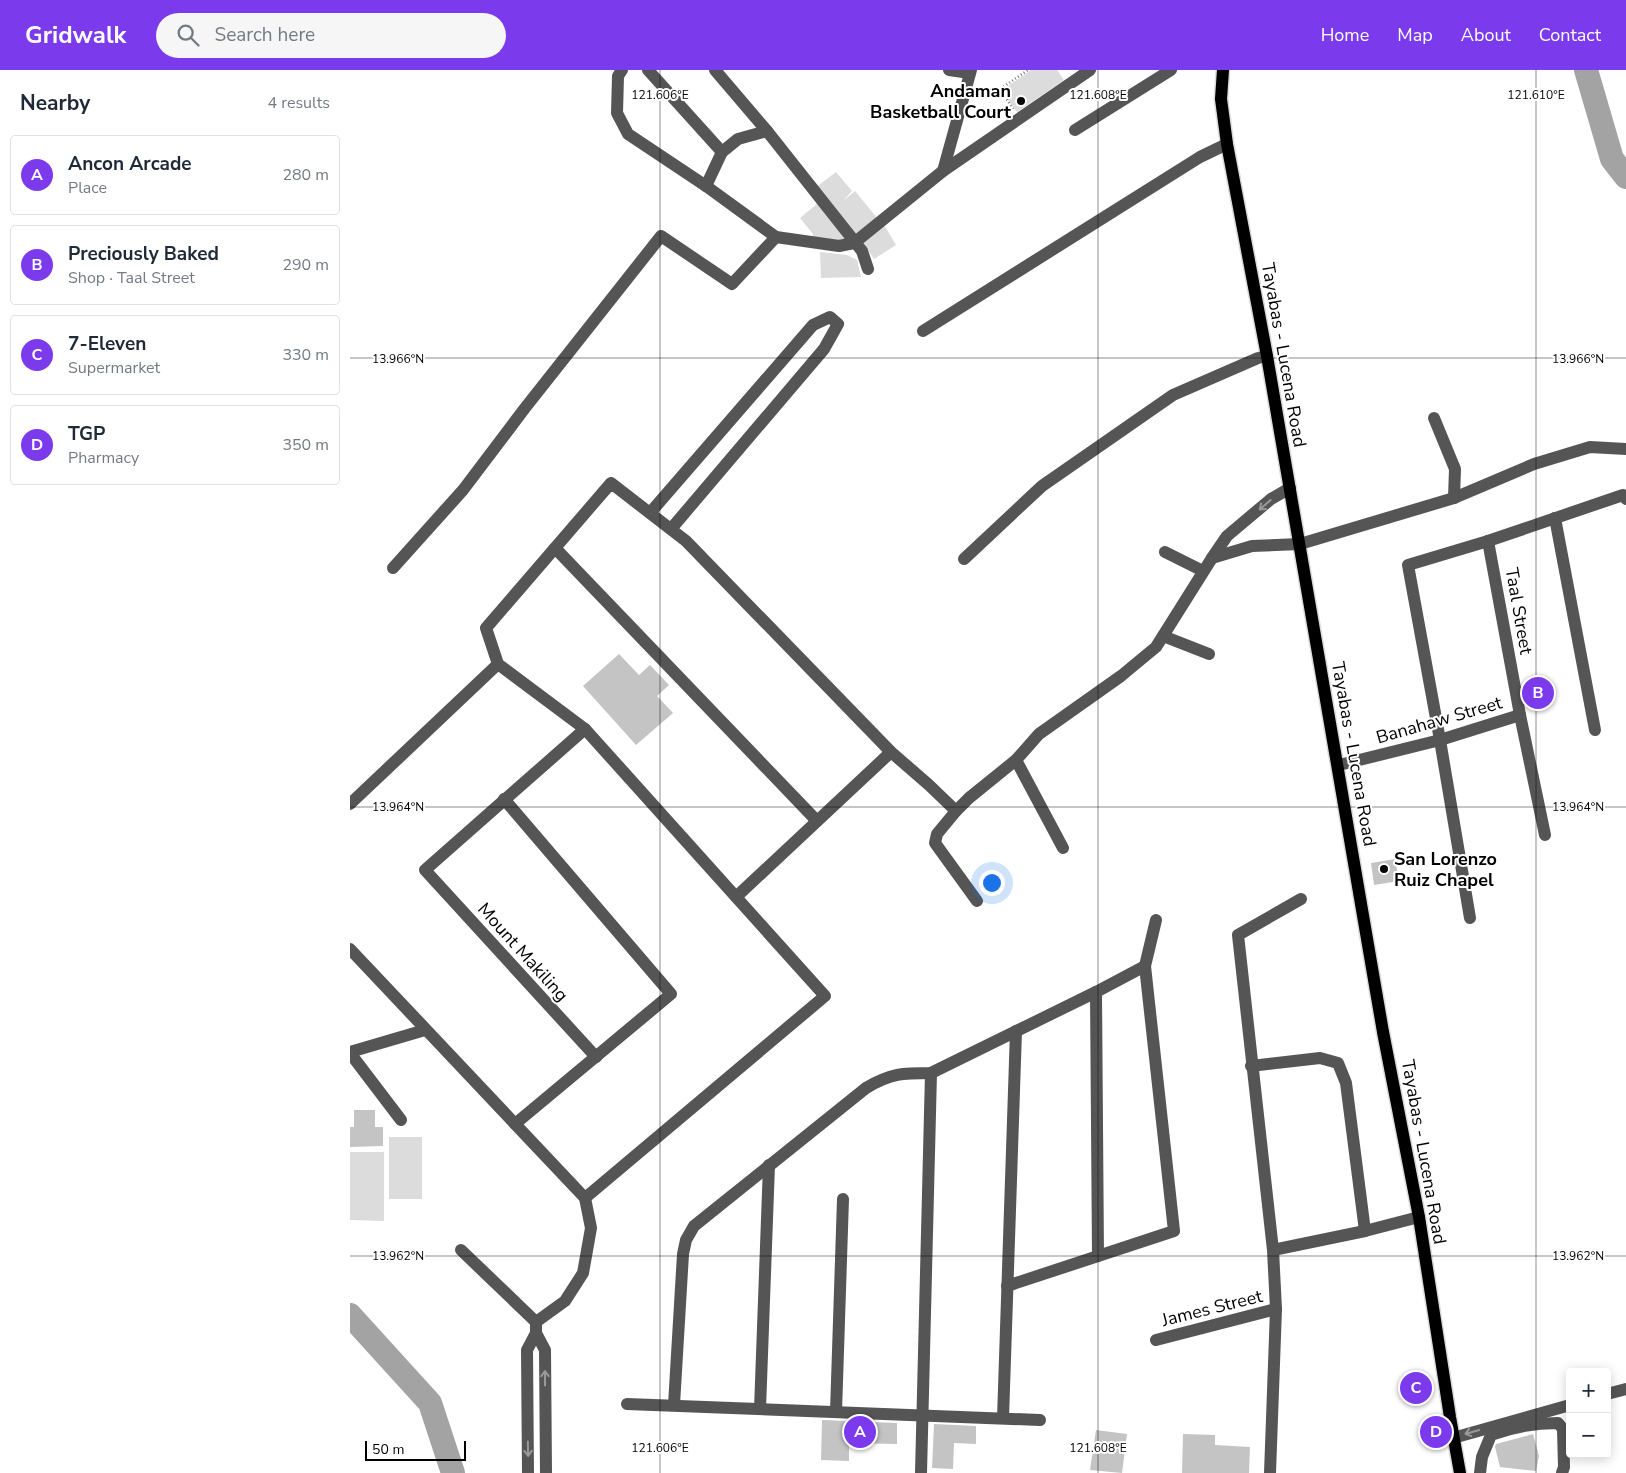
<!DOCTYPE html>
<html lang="en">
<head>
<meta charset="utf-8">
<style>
	body { margin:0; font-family:"Nunito Sans",sans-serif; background:#f6f6f7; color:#1f2937 }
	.controls { position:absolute; right:15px; bottom:15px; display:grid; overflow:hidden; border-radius:5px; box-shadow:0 2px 12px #0003 }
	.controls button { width:45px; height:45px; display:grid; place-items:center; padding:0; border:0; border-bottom:1px solid #e0e1e3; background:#fff; color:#1f2937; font:25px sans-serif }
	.scale { position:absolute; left:15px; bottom:12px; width:101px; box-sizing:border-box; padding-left:5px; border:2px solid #000; border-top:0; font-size:14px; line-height:18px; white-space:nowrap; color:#000; -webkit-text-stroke:4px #fff; paint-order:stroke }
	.you { position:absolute; left:641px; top:812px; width:18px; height:18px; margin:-12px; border:4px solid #fff; border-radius:50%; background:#1a73e8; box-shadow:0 0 0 8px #1a73e833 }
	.badge { display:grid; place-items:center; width:32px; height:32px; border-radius:50%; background:#7c3aed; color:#fff; font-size:16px; font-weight:700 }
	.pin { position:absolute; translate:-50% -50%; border:2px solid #fff; box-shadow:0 1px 5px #0006 }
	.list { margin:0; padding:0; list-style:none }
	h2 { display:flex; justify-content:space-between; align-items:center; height:65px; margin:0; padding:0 20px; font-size:21px }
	h2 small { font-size:16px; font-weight:400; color:#747a83 }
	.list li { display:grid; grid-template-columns:32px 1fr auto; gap:15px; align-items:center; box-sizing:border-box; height:80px; margin:0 10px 10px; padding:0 10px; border:1px solid #e0e1e3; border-radius:5px }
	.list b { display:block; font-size:19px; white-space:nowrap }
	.list p { margin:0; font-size:16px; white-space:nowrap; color:#747a83 }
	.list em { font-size:16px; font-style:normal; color:#747a83 }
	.icon { flex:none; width:28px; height:28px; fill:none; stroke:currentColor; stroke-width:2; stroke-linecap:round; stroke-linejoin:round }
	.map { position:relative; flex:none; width:1276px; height:1403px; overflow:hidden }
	header { display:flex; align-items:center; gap:30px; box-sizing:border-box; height:70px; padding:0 25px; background:#7c3aed; color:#fff }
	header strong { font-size:24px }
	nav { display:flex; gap:28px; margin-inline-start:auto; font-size:18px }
	.search { width:350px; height:45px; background:#f6f6f7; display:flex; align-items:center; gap:12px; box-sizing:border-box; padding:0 18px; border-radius:28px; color:#747a83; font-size:19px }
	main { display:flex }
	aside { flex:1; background:#fff }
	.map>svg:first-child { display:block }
</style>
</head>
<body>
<header>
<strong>Gridwalk</strong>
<div class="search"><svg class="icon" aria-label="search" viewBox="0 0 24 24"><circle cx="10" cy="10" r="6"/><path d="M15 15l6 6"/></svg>Search here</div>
<nav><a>Home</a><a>Map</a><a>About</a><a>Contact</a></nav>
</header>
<main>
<aside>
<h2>Nearby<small>4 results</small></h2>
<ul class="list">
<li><span class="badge">A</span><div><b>Ancon Arcade</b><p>Place</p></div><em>280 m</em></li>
<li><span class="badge">B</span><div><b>Preciously Baked</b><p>Shop · Taal Street</p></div><em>290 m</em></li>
<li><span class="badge">C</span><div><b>7-Eleven</b><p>Supermarket</p></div><em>330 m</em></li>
<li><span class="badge">D</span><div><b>TGP</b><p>Pharmacy</p></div><em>350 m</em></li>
</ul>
</aside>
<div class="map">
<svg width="1276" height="1403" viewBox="0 0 1276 1403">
	<rect width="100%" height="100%" fill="#fff"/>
	<!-- green -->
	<g fill="#dcdcdc">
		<path d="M681 0H707L714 10 667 42 651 21Z"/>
		<path d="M486 102 502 121 493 131 505 121 527 148 502 167 465 118Z"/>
		<path d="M468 133 502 171 463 169V164L450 148Z"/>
		<path d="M534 155 546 175 524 189 511 169Z"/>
		<path d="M470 182 497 185 507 190 511 207 471 208Z"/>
		<rect x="39" y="1067" width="33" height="62"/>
		<path d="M0 1082H34V1151L0 1150Z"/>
	</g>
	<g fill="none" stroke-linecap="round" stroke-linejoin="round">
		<!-- river -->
		<g stroke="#a3a3a3" stroke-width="24">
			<path d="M1236 0 1262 89 1276 107"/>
			<path d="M0 1245 80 1333 103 1403"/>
		</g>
	</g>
	<!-- building -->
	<g fill="#c4c4c4">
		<path d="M269 584 289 605 300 595 319 615 307 626 323 643 286 675 233 616Z"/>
		<path d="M1045 789 1049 811 1024 815 1021 793Z"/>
		<path d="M4 1040H25V1057H33V1076L0 1077V1057H4Z"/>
		<path d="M472 1350 547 1353V1374L499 1373V1391L471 1390Z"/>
		<path d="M584 1354 626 1356V1374L604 1373 603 1399 582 1398Z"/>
		<path d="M746 1360 777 1364 772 1403 740 1400Z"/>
		<path d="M833 1364 865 1365V1375L900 1377 899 1403H832Z"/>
		<path d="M1183 1364 1189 1386 1186 1401 1150 1397 1145 1377 1146 1374Z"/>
	</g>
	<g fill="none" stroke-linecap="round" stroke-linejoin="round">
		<defs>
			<path id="major" d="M873 0 871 29 877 74 917 286 1033 962 1069 1147 1100 1347 1110 1403"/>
		</defs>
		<!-- major casing -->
		<use href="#major" stroke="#dbdbdb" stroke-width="15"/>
		<!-- path -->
		<path stroke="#777" stroke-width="2.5" stroke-dasharray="1 2.5" stroke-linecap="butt" d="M663 39 650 19 678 0"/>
		<!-- minor -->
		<g stroke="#555" stroke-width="12">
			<path d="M272 0 268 6 267 43 278 64 356 116 426 167 489 176 504 173 593 101 740 0"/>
			<path d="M298 0 372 82"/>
			<path d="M365 0 417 61 512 181 518 199"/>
			<path d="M599 0 620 3"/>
			<path d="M725 60 821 0"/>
			<path d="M593 101 621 0"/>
			<path d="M356 116 372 82 388 69 417 61"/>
			<path d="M573 261 850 87 877 74"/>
			<path d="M1084 348 1105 399 1104 428"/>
			<path d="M300 443 463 255 480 247 488 254 474 279 321 459"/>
			<path d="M1205 448 1245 660"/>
			<path d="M1138 471 1170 645 1195 765"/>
			<path d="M205 478 467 751"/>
			<path d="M815 482 853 501"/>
			<path d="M862 488 902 476 950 474 1104 428 1184 394 1240 377 1276 379"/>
			<path d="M614 489 692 416 823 325 908 288 917 286"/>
			<path d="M43 498 113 420 175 338 311 166 382 214 426 167"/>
			<path d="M813 566 859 584"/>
			<path d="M235 659 75 800 246 987"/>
			<path d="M666 690 713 778"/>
			<path d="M989 695 1090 670 1170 645"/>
			<path d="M154 729 321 924 165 1054"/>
			<path d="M0 734 148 594"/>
			<path d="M606 741 587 764 585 773 627 831"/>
			<path d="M386 827 541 682"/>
			<path d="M1120 848 1090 670 1058 495 1138 471 1273 425 1276 429"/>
			<path d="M0 879 235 1128 241 1158 233 1203 215 1231 186 1252"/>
			<path d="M746 922 748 1186"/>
			<path d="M0 982 75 960"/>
			<path d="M0 983 51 1050"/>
			<path d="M901 996 970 988 988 993 996 1013 1015 1161"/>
			<path d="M235 1128 475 926 235 659 148 594 136 558 261 413 336 471 541 682 579 715 606 741 619 728 666 690 689 664 771 606 806 577 862 488 877 466 921 429 940 418"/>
			<path d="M111 1180 186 1252V1263L195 1280 196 1403"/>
			<path d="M923 1180 1015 1161 1069 1147"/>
			<path d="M657 1216 824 1161 795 896 806 850"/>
			<path d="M806 1270 926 1239"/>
			<path d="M1257 1324 1276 1319"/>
			<path d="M277 1334 690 1350"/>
			<path d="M324 1335 333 1184 336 1170 344 1156 516 1018C541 1003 553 1003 581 1003L746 922 795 896"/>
			<path d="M410 1339 419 1095"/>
			<path d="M486 1342 493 1129"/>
			<path d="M653 1348 666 961"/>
			<path d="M1103 1368 1220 1335"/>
			<path d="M178 1403 177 1280 186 1263"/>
			<path d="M571 1403 581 1003"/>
			<path d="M920 1403 926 1239 923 1180 888 865 951 829"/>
			<path d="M1130 1403 1132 1387 1141 1365C1162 1357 1186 1353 1208 1353L1213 1359 1214 1397 1212 1403"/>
		</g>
		<!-- major -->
		<use href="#major" stroke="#000" stroke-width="12"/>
	</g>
	<!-- one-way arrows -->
	<defs><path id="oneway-shaft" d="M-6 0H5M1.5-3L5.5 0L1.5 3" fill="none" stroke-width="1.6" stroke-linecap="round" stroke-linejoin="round" transform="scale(1.25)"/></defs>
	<g stroke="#999">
		<use href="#oneway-shaft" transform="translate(915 435) rotate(139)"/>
		<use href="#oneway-shaft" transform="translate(195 1308) rotate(-90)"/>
		<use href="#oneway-shaft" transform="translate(1122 1362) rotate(164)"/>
		<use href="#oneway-shaft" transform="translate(178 1379) rotate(89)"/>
	</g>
	<!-- ticks -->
	<path fill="none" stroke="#000" stroke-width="1" stroke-opacity="0.45" d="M310 0V1403M748 0V1403M1186 0V1403M0 288H1276M0 737H1276M0 1186H1276"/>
	<!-- markers -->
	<g fill="#000" stroke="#fff" stroke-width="2">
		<circle cx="671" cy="31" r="5"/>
		<circle cx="1034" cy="799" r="5"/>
	</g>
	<g text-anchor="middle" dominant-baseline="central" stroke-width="4" stroke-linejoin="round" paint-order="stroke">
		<!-- poi labels -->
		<g font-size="18" font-weight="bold" fill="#000" stroke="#fff" text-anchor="end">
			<text x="661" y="21">Andaman<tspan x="661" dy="21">Basketball Court</tspan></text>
			<text x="1044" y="789" text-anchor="start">San Lorenzo<tspan x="1044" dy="21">Ruiz Chapel</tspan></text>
		</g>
		<!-- street labels -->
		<g font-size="18" fill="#000" stroke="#fff">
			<text transform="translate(934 285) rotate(80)">Tayabas - Lucena Road</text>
			<text transform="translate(1169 541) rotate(80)">Taal Street</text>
			<text transform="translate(1089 650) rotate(-16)">Banahaw Street</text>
			<text transform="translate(1004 684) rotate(80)">Tayabas - Lucena Road</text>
			<text transform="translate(173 882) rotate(48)">Mount Makiling</text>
			<text transform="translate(1074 1082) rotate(80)">Tayabas - Lucena Road</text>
			<text transform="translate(862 1238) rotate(-14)">James Street</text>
		</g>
	</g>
	<g font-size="12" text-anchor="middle" fill="#000" stroke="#fff" stroke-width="4" stroke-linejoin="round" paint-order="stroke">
		<text x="310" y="29">121.606°E</text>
		<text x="748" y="29">121.608°E</text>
		<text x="1186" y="29">121.610°E</text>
		<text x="48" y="293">13.966°N</text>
		<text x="1228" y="293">13.966°N</text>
		<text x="48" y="741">13.964°N</text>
		<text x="1228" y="741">13.964°N</text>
		<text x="48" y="1190">13.962°N</text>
		<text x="1228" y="1190">13.962°N</text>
		<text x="310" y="1382">121.606°E</text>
		<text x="748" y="1382">121.608°E</text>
	</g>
</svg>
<div class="controls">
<button>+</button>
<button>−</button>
</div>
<div class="scale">50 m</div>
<div class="you"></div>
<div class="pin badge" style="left:510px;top:1362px">A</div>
<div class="pin badge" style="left:1188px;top:623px">B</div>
<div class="pin badge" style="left:1066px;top:1318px">C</div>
<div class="pin badge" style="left:1086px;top:1362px">D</div>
</div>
</main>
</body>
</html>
